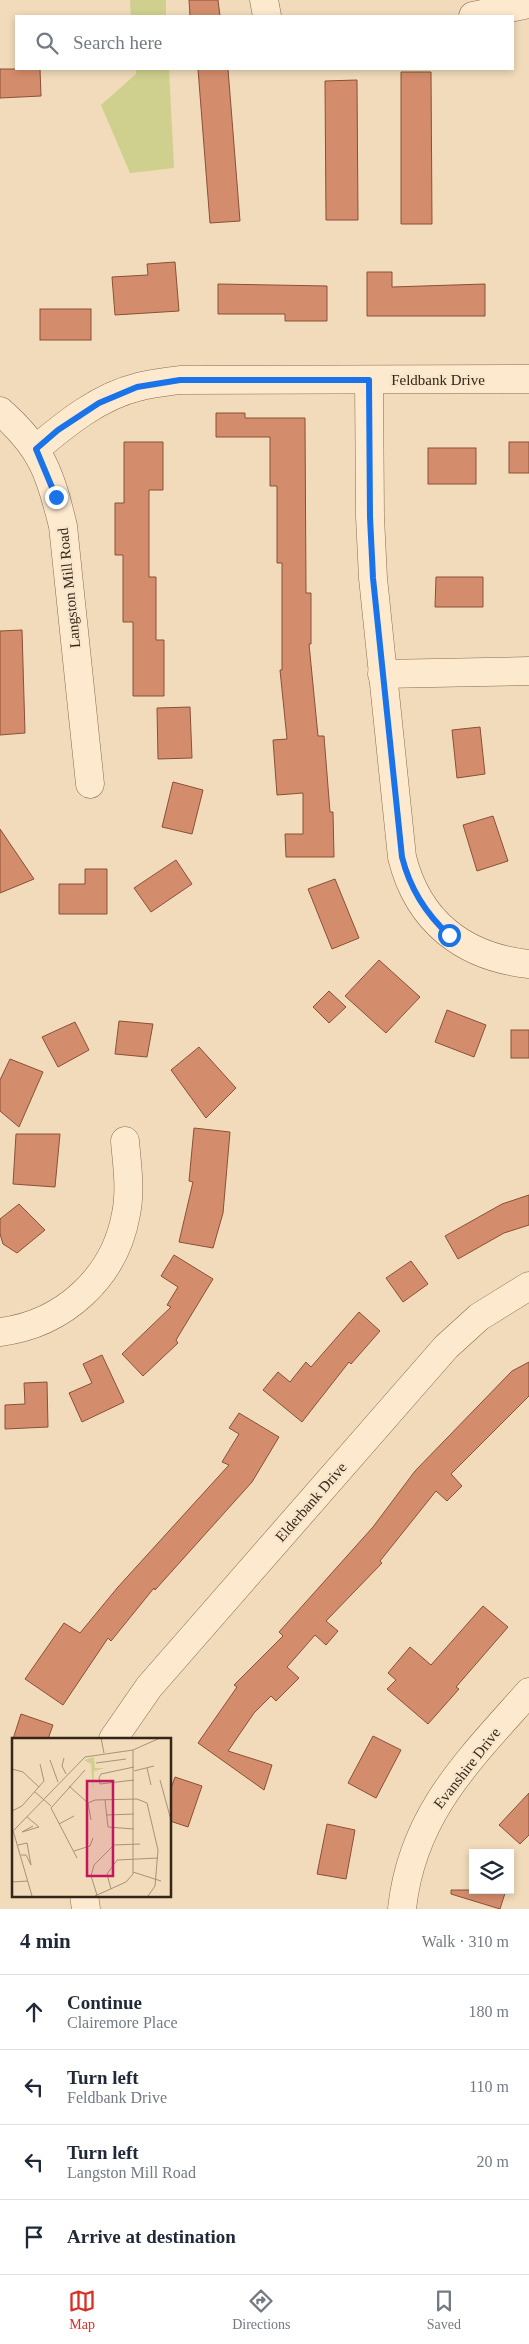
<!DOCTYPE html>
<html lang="en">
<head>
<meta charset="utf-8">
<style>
	body { margin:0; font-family:Georgia,serif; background:#f2f2f3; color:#1f2937 }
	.controls { position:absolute; right:15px; bottom:15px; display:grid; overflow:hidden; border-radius:0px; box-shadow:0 2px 8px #0003 }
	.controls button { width:45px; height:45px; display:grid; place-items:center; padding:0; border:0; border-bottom:1px solid #e0e1e3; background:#fff; color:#1f2937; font:25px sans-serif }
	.stop { position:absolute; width:15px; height:15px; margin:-11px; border:4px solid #1a73e8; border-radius:50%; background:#fff }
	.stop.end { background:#1a73e8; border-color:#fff; box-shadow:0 1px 5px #0008 }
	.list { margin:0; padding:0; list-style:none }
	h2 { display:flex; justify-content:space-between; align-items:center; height:65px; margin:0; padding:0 20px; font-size:21px }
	h2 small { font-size:16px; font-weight:400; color:#747a83 }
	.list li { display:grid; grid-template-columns:32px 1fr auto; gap:15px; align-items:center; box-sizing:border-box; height:75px; padding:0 20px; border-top:1px solid #e0e1e3 }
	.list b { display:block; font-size:19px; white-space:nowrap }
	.list p { margin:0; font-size:16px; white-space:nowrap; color:#747a83 }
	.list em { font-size:16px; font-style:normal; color:#747a83 }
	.icon { flex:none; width:28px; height:28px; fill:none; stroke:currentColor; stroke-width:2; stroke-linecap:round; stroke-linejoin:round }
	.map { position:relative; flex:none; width:529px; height:1909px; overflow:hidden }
	.search { position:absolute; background:#fff; box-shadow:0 2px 8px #0003; left:15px; right:15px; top:15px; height:55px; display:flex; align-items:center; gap:12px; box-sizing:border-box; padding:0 18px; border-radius:0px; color:#747a83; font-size:19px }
	.sheet { height:365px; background:#fff }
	nav { display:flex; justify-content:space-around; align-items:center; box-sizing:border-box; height:70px; border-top:1px solid #e0e1e3; background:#fff; font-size:14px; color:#747a83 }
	nav a { display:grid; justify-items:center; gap:2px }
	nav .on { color:#d93025 }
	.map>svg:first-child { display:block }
</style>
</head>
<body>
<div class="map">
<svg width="529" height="1909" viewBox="0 0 529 1909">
	<rect width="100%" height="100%" fill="#f1dbba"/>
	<!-- green -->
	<g fill="#cfd08e">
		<path d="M130 0H166V16H131Z"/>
		<path d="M136 69H169L174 168 130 173 101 105 136 74Z"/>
	</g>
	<!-- building -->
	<g fill="#d38d6c" stroke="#8b5037">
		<path d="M189 0H218L220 16H190Z"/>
		<path d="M0 69H40L41 96 0 98Z"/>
		<path d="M198 69H228L240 221 210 223Z"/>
		<path d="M401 72H431L432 224H401Z"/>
		<path d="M357 80 358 220H326L325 81Z"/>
		<path d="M175 262 179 311 115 315 112 277 148 275 147 264Z"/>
		<path d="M367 272H392V287L485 284V316H367Z"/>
		<path d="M218 284 327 286V321H285V314H218Z"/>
		<rect x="40" y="309" width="51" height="31"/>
		<path d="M216 413H245V418H305L306 593H311V644H309L318 736H324L330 812H333L334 857H286L285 834H303V793L277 795 273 740 287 739 280 670H282V563H277V486H270V437H216Z"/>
		<path d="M124 442H163V490H149V577H156V640H164V696H133V622H123V555H115V503H124Z"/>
		<rect x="509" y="442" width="20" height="31"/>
		<rect x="428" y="448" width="48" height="36"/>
		<path d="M436 577H483V607H435Z"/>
		<path d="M22 630 25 733 0 735V631Z"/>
		<path d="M190 707 192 758 158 759 157 708Z"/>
		<path d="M480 727 485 774 457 778 452 730Z"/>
		<path d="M173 782 203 790 192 834 162 827Z"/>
		<path d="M493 816 508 861 477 871 463 825Z"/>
		<path d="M0 829 34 879 0 893Z"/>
		<path d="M176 860 192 884 151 912 134 888Z"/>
		<path d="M85 869H107V914H59V884H85Z"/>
		<path d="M335 879 359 938 332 949 308 889Z"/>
		<path d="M379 960 420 997 386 1033 345 996Z"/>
		<path d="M329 991 346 1007 329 1023 313 1007Z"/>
		<path d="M447 1010 486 1025 474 1057 435 1042Z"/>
		<path d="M119 1021 153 1024 147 1057 115 1054Z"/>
		<path d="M75 1022 89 1050 58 1067 42 1037Z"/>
		<rect x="511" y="1030" width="18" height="28"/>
		<path d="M199 1047 236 1088 206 1118 171 1070Z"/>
		<path d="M10 1059 43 1072 19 1127 0 1111V1080Z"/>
		<path d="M194 1128 230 1132 223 1213 213 1248 179 1242 193 1182 189 1181Z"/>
		<path d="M16 1134H60L55 1187 13 1184Z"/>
		<path d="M529 1195V1225L504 1233 458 1259 445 1236 502 1204Z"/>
		<path d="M19 1204 45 1230 17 1253 3 1244 0 1234V1219Z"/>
		<path d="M174 1255 213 1279 176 1340 178 1343 143 1376 122 1354 171 1307 167 1305 178 1287 161 1276Z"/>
		<path d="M411 1261 428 1284 403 1302 386 1278Z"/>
		<path d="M359 1312 380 1331 351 1364 349 1362 302 1422 263 1390 278 1372 290 1382 306 1362 311 1367Z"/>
		<path d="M102 1355 124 1402 82 1422 69 1393 92 1383 83 1364Z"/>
		<path d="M529 1362V1396L451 1474 462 1486 447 1501 436 1491 380 1561 382 1563 326 1621 338 1631 326 1645 315 1635 287 1667 299 1678 276 1701 271 1696 254 1713 228 1751 272 1765 264 1790 198 1743 237 1687 234 1685 283 1636 279 1632 373 1527 415 1471 512 1371Z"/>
		<path d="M47 1382 48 1427 5 1429V1405L25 1404 24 1383Z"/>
		<path d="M239 1413 279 1437 252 1482 155 1590 154 1588 111 1641 108 1638 63 1705 25 1679 64 1623 80 1633 118 1587 229 1465 222 1462 239 1434 229 1428Z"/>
		<path d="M483 1606 508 1627 456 1687 459 1689 428 1724 387 1689 396 1680 388 1673 410 1647 431 1665Z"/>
		<path d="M21 1714 53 1725 48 1739H13Z"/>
		<path d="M373 1736 401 1750 376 1798 348 1783Z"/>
		<path d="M175 1777 202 1786 188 1827 170 1821V1791Z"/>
		<path d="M529 1793V1835L520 1844 499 1825Z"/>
		<path d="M327 1824 355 1830 346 1879 317 1874Z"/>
		<path d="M451 1890H506L500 1909 451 1894Z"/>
	</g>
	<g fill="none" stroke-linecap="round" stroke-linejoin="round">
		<defs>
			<g id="minor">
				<path d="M264 0 267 16"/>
				<path d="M473 16 529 4"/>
				<path d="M369 380 370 517 373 578 402 857C418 922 464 957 529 964"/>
				<path d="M0 411C42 448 50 473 63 526L90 784"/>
				<path d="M36 449C65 424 100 396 138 387 152 383 166 382 180 380L529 379"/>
				<path d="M382 674 529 671"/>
				<path d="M0 1332C64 1324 115 1277 126 1214 131 1190 127 1165 125 1141"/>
				<path d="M113 1739 149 1687 446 1347 479 1317 529 1286"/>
				<path d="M84 1895 86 1909"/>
				<path d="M402 1909C412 1814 469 1760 529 1692"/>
			</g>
		</defs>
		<!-- minor casing -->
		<use href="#minor" stroke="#8a6b53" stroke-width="29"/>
		<!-- minor -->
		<use href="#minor" stroke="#fce9ce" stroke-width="28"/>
	</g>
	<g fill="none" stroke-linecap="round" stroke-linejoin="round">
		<!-- route -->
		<path stroke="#1a73e8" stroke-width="6" d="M56 497 36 449 58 430 99 403 137 387 180 380H369L370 517 373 578 402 857C410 889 425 913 449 935"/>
	</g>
	<g text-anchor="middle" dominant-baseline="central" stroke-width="4.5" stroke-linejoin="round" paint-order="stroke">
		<!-- street labels -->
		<g font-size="15" fill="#37251a" stroke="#f8e6ca">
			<text x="438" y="380">Feldbank Drive</text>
			<text transform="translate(69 588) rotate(-96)">Langston Mill Road</text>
			<text transform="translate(311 1502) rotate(-49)">Elderbank Drive</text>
			<text transform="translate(467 1768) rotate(-52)">Evanshire Drive</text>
		</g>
	</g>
	<!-- overview -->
	<g transform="translate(12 1738)">
		<rect width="159" height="159" fill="#f1dbba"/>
		<path d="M82 19 83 30H93L82 33 81 52 79 26 72 22Z" fill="#cfd08e"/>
		<path fill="none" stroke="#a7927a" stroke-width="1" d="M89 0 92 15M52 20 50 28 54 36M38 22 46 44M84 25 114 21M135 30 139 47M0 31 11 34 27 49M122 33 142 28M122 42 88 46 87 40 89 36 122 29M148 42 159 82M57 48 76 65 79 82M23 54 39 68M93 62 96 89 122 91M76 65 83 62 125 61 135 65 146 112 143 148 136 158M0 73 10 68 32 43 28 26M94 77 122 76M15 79 27 89 10 94 21 88M47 86 62 78M0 89 20 158M2 92 73 19 121 12 148 0M6 107 15 105 19 127 14 117H9M62 113 78 108 81 100M65 120 39 70 73 32M121 134 149 143M0 144 16 143M99 151 95 136 105 122 146 120M85 157 79 138 82 127 102 107 128 106M83 158 114 144 121 136V12"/>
		<path fill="#c2185b" fill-opacity="0.15" stroke="#c2185b" stroke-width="2.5" d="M75 43H101V138H75Z"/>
		<rect width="159" height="159" fill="none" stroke="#37251a" stroke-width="2.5"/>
	</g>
</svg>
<div class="controls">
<button><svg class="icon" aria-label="layers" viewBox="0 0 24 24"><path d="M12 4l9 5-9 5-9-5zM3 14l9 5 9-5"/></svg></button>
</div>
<div class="stop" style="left:449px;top:935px"></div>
<div class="stop end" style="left:56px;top:497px"></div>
<div class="search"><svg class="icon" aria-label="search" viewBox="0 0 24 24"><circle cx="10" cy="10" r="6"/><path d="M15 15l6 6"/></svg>Search here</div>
</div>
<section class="sheet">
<h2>4 min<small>Walk · 310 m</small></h2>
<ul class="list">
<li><svg class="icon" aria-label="ahead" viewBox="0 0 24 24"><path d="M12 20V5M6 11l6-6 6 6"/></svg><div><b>Continue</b><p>Clairemore Place</p></div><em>180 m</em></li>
<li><svg class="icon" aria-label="left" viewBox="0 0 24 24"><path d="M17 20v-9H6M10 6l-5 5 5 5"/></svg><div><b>Turn left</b><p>Feldbank Drive</p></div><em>110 m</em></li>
<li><svg class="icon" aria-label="left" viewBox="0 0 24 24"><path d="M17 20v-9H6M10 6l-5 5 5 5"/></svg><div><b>Turn left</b><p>Langston Mill Road</p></div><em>20 m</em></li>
<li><svg class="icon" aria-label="arrive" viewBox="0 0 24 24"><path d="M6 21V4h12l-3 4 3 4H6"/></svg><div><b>Arrive at destination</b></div></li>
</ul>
</section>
<nav>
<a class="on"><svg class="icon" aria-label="map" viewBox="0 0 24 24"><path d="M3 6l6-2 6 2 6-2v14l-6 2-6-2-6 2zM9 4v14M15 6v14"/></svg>Map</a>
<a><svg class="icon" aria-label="directions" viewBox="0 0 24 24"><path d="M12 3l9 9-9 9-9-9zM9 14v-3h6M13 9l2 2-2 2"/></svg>Directions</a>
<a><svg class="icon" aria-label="saved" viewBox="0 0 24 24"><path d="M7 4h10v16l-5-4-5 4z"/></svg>Saved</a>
</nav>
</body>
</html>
